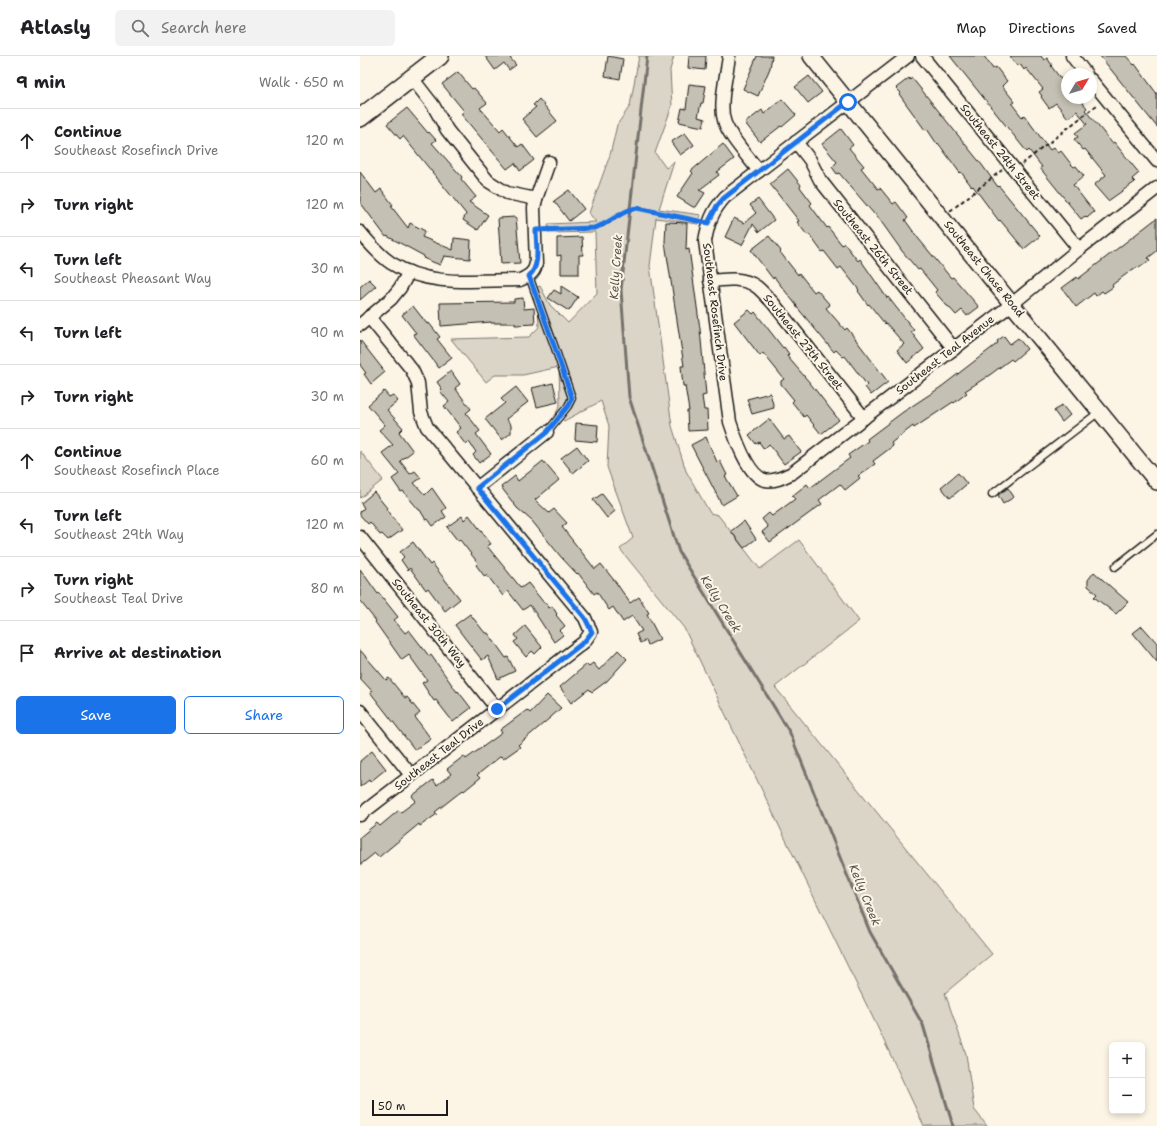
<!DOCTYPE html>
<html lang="en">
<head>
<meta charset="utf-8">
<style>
	body { margin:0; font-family:"Shantell Sans",sans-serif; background:#f2f2f2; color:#202124 }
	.controls { position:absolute; right:12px; bottom:12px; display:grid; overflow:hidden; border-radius:6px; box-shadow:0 2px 6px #0003 }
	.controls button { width:36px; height:36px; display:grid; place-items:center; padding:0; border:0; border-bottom:1px solid #e0e0e0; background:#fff; color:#202124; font:20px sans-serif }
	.compass { position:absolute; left:701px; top:12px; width:36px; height:36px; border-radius:50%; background:#fff; box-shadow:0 2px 6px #0003; rotate:52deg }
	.scale { position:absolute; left:12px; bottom:10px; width:76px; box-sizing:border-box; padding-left:4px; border:2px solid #1c1c1c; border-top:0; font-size:11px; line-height:14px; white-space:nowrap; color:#1c1c1c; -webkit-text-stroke:3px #fcf5e5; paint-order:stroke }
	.stop { position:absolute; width:12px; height:12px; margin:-9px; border:3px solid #1a73e8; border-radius:50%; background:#fff }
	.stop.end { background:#1a73e8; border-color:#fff; box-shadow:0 1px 4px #0008 }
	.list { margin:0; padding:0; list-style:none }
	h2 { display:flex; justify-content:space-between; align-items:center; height:52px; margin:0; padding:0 16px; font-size:17px }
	h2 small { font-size:13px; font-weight:400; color:#757577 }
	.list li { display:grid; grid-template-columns:26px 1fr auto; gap:12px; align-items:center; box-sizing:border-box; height:64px; padding:0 16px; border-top:1px solid #e0e0e0 }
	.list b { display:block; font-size:15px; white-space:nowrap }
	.list p { margin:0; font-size:13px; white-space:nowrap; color:#757577 }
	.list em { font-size:13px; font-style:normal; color:#757577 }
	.actions { display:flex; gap:8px; padding:12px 16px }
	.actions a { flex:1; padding:9px 0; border:1px solid #1a73e8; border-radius:6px; text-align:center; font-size:14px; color:#1a73e8 }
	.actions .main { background:#1a73e8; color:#fff }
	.icon { flex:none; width:22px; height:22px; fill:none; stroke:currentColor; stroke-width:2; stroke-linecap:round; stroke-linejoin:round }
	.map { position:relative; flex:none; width:797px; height:1070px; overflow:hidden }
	header { display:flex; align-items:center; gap:24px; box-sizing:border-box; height:56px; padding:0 20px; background:#fff; border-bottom:1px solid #e0e0e0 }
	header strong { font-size:19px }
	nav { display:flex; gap:22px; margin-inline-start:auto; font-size:14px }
	.search { width:280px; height:36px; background:#f2f2f2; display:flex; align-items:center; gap:10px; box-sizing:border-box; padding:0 14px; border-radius:6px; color:#757577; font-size:15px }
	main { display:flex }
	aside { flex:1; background:#fff }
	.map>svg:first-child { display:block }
</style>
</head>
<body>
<header>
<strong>Atlasly</strong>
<div class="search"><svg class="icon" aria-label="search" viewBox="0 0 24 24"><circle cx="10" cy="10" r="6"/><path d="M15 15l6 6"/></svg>Search here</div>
<nav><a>Map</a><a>Directions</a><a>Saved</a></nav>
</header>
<main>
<aside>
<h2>9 min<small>Walk · 650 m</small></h2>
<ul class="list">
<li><svg class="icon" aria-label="ahead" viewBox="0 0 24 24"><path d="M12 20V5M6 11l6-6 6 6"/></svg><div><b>Continue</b><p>Southeast Rosefinch Drive</p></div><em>120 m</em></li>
<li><svg class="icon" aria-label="right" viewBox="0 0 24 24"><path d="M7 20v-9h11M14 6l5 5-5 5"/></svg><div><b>Turn right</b></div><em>120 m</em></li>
<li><svg class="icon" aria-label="left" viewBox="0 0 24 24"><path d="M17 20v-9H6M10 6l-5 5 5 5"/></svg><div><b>Turn left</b><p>Southeast Pheasant Way</p></div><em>30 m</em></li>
<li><svg class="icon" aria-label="left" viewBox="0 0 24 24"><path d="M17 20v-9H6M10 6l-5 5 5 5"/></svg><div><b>Turn left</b></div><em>90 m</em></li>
<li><svg class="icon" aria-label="right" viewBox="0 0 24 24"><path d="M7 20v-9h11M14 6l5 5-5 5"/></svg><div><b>Turn right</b></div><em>30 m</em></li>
<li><svg class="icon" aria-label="ahead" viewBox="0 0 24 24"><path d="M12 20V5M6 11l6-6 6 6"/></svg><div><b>Continue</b><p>Southeast Rosefinch Place</p></div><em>60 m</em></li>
<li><svg class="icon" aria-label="left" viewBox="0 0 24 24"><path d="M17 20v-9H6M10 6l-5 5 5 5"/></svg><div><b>Turn left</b><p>Southeast 29th Way</p></div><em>120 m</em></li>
<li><svg class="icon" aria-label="right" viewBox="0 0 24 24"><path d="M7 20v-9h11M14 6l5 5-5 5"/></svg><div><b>Turn right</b><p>Southeast Teal Drive</p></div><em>80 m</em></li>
<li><svg class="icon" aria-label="arrive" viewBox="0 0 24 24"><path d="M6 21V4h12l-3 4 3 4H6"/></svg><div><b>Arrive at destination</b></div></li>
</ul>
<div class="actions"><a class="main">Save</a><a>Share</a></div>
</aside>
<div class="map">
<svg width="797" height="1070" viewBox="0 0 797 1070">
	<rect width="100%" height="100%" fill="#fcf5e5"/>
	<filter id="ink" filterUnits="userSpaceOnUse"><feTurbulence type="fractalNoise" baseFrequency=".025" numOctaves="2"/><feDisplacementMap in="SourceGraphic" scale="8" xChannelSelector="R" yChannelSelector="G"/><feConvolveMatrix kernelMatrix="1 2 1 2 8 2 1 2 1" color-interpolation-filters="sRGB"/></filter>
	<g filter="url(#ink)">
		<!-- green -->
		<g fill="#dbd5c8" stroke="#7c7872">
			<path d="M279 0H314L310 14 312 50 295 97 306 112 314 106 299 153 341 159 338 168 296 162 290 210 312 370 326 415 350 457 358 459 400 513 439 484 499 565 415 631 632 898 585 937 606 998 614 1053 627 1070H564L516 968 424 780 324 572 260 493 273 482 247 411 249 370 241 345 204 365 196 357 200 349 199 311 163 319H135L126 326 91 283 169 281 179 271 178 250 172 234 180 230 190 249 208 267 237 237 235 176 189 177 188 168 236 166 229 157 250 99 257 69 270 50Z"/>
			<path d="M0 395 23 424 0 442Z"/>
		</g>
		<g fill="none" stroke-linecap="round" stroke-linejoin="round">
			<!-- stream -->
			<path stroke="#75726c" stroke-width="3" d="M287 0 261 234 269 341 319 496 430 677 510 876 563 969 593 1070"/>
		</g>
		<!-- building -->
		<g fill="#c4c0b3" stroke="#1c1c1c">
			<path d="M125 0H153L150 2 156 9 149 14 144 7 135 14Z"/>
			<path d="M248 0 263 3 260 23 245 20Z"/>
			<path d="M329 0H346L345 14 328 12Z"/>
			<path d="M397 0H412L410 12 398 40 383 33Z"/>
			<path d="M590 0H624L633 13 636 11 647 25 642 30 655 46 652 48 662 61 664 59 690 94 694 91 698 97 701 95 711 108 714 111 716 110 724 120 713 129 734 156 727 162 725 160 721 163 680 112 682 111 669 94 667 96Z"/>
			<path d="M650 0H681L684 4 687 2 692 9 691 10 707 31V42H719L727 52 725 54 739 71 752 87 754 86 779 117 772 123 775 126 748 145 734 129 746 119 725 93 723 94 714 83 718 81 715 77 727 68 717 55 708 62 696 47 689 52 681 41 682 40 679 36 683 33 666 12 664 14 660 8 657 10Z"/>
			<path d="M740 0H766L774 9 775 8 797 38V71Z"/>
			<path d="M98 16 112 33 114 32 127 47 120 52 140 75 143 72 158 91 162 88 174 104 160 115 155 107 147 113 101 58 104 55 82 28Z"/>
			<path d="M449 20 462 36 448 47 435 31Z"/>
			<path d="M549 22 550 24 552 22 622 109 638 131 639 130 680 180 664 193 640 164 639 165 613 130 612 131 601 116 600 117 578 87 577 88 567 73 565 74 539 38 541 37 536 32Z"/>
			<path d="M329 28 346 30 343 47H341L338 61 345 63 343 71 319 66 322 52 326 53Z"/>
			<path d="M179 43 197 65 177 81 162 63 176 51 173 49Z"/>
			<path d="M422 43 436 59 422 71 421 70 400 86 385 67 402 54 404 58Z"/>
			<path d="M47 52 68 77 69 76 76 84 72 87 102 121 101 123 116 141 109 146 128 159 118 174 103 164 106 158 43 80 40 83 27 68Z"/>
			<path d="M481 73 493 89 489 92 504 110 501 112 518 133 520 132 533 148 536 146 548 162 545 164 558 182 591 222 593 221 619 251 607 260 602 254 596 259 588 250H587L575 236 577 234 560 213 558 214 542 195 515 157 514 158 479 117 477 118 472 111 477 106 462 88Z"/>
			<path d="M325 77 334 89 320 99 311 86Z"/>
			<path d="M363 88 374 103 357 116 359 119 339 134 345 137 336 151H333L317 141 333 117 331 115Z"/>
			<path d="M428 113 441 129 440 131 452 147 450 149 467 172 468 171 482 189 484 187 498 205 500 203 527 242 528 241 554 274 551 276 564 293 547 307 537 294 544 288 526 267 525 268 509 248 508 249 498 235 499 234 481 211 478 213 464 195 462 196 449 178 447 179 437 166 439 165 410 128Z"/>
			<path d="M0 116 16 137 21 133 33 149 31 150 48 172 50 167 65 175 62 181 93 194 94 182 111 184 110 203 84 200 80 209 63 202 64 200 27 180 26 181 0 146Z"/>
			<path d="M209 134 224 153 209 165 194 145Z"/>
			<path d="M398 143 414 164 399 176 393 168 382 189 365 181 374 162 384 167 396 157 390 149Z"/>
			<path d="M156 161 160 207 141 208 138 162Z"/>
			<path d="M797 162V195L788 202 790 204 779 212 778 211 774 213H773L752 229 753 231 744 237 742 235 736 240 734 237 716 251 702 232 717 221 718 223Z"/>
			<path d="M306 166 327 167 326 194 329 193 340 273 346 339 342 340 344 354H347L348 374 328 375 327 355H329L325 330H323L321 310H324L305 186Z"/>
			<path d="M409 180 421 195 420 196 438 219 439 217 454 236 457 234 470 249 466 252 485 274 487 272 528 326 511 339 505 331 507 329 485 300 483 301 476 294 474 296 436 250H437L414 221 413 223 391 194Z"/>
			<path d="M222 181 223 199H219V218H201V199L197 200V182Z"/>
			<path d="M9 223 16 230 0 244V231Z"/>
			<path d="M201 230 218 241 209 255 188 242 194 234 201 238Z"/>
			<path d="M163 242 164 253 174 252 175 268 155 269V267H131V266L81 270 80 247 154 246V243Z"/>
			<path d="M53 250 67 268 69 267 80 281 77 283 92 302 79 312 53 278 56 277 42 259Z"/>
			<path d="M389 254 393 258 395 256 423 292 424 291 429 298 427 300 450 327 479 364 461 378 446 359 444 361 432 346 434 344 421 328V325L424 323 403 297 400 300 374 266Z"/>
			<path d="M644 280 650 288 658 282 667 293 653 305 651 303 631 318 605 335 607 337 594 347 593 346 554 372 553 370 531 387 533 390 513 405 515 408 498 420 500 422 485 434 480 428 459 444 462 448 410 486 402 476 408 471 402 463 409 457 412 460 435 443 432 440 447 428 450 432 490 402 488 399 508 385 507 383 543 356 581 331 638 287 637 285Z"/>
			<path d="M0 284 25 316 11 328 4 318 6 317 0 309Z"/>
			<path d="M91 315 100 328 95 332 111 353 106 357 120 375 116 378 131 398 119 407 113 399 116 396 109 386 106 389 96 376 101 372 84 350 89 346 80 335 82 333 77 326Z"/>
			<path d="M193 327 198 346 177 351 172 332Z"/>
			<path d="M156 331 168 346 146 363 151 369V377L142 384 125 363 145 347 141 343Z"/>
			<path d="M24 335 29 341 33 339 38 345 27 354 43 372 39 376 53 395 40 405 50 418 55 415 61 422 54 427 65 439 72 432 86 452 82 455 86 461 73 470 68 463 66 464 60 454H59L43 435 41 436 32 423 39 418 22 397 33 389 19 374 25 369 8 349Z"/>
			<path d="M410 337 414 352 392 358 387 343Z"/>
			<path d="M702 349 710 359 702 366 694 355Z"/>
			<path d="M409 363 424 383 429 380 441 396 424 408 409 388 404 393 399 386 396 388 389 379Z"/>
			<path d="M216 367 238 369 237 386 215 384Z"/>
			<path d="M346 381 357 406 360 405 367 419 365 420 377 440 362 449 331 389Z"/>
			<path d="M217 390 228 405 213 417 201 402Z"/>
			<path d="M183 405 199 424 175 444 189 457 194 453 207 467 202 471 216 489 235 513 241 508 257 528 270 547 279 541 289 557 287 558 300 583 288 589 286 584 280 587 276 578 282 575 272 560 263 566 253 551 249 554 237 536 234 538 218 517 217 518 201 501 172 465 157 452 141 431 155 420 158 425Z"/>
			<path d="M598 417 607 428 590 442 581 431Z"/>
			<path d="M648 432 654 441 643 448 638 439Z"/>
			<path d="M14 436 27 452 26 453 42 474 28 484 22 478 20 479 10 466 8 468 0 459V456L4 452 1 447Z"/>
			<path d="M242 438 255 455 247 462 233 444Z"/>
			<path d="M109 459 131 488 127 490 161 532 168 527 184 547 186 546 189 552 192 550 197 558 196 559 205 570 199 575 203 579 194 586 170 549 163 554 148 535 143 540 127 519 125 521 116 509 118 507 100 484 98 485 87 471 102 460 104 464Z"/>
			<path d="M384 465 396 483 384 492 371 475Z"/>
			<path d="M53 486 70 509 72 507 100 543 85 555 68 532 66 534 50 512 48 514 41 504 44 501 40 496Z"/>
			<path d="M0 513 18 538 19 537 38 561 34 564 45 577 49 574 69 600 71 599 97 636 98 635 111 652 93 666 76 644 74 645 62 627 67 624 49 599 42 604 15 566 16 565 0 545Z"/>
			<path d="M734 516 768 546 756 558 734 541 737 538 728 530V524Z"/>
			<path d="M110 558 125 577H128L146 602 148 601 155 615 138 623 128 600 122 604 104 581 95 569Z"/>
			<path d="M165 570 182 591 175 598 172 595 166 601 154 586 158 583 155 579Z"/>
			<path d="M782 570 797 587V606L773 577Z"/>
			<path d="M0 594 26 624 29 622 45 642 47 641 60 657 55 661 71 683 55 694 10 636 12 635 0 622Z"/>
			<path d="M258 594 267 603 247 625 232 636 229 633 211 647 200 631 227 608 229 610 233 607 239 614Z"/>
			<path d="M187 639 201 652 191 661 158 689 160 691 143 703 141 700 117 719 120 722 104 735 103 734 75 756 77 758 60 770 59 768 19 801 15 797 0 809V781L17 767 20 770 39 754 41 756 56 745 52 740 73 724 77 729 91 718 87 713 104 700 106 703 142 677 140 674 167 654 170 657Z"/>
			<path d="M12 695 26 713 10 726 9 724 0 731V705Z"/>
		</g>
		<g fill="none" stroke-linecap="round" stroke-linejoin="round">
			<defs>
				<g id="service">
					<path d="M169 220 195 292 212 342 208 350 187 376"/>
					<path d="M632 438 739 356"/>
					<path d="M755 511 797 478"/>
				</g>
				<g id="minor">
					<path d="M369 0C367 18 359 47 364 64 367 78 389 102 399 115"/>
					<path d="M548 0 365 141C352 155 348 168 345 185L370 366C375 381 388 420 405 424 414 426 424 421 432 417L652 248 719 193 797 132"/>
					<path d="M562 0 719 193"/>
					<path d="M712 0 726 18"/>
					<path d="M52 22 73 49 87 74 128 125 147 137 176 143"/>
					<path d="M731 24 797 105"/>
					<path d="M436 86 450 104 460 124 594 293"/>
					<path d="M0 176C9 187 19 199 31 207 69 232 117 224 160 224 169 220 174 217 176 208L174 152 176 143 189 106"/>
					<path d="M350 225C366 223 384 221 397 231 403 236 408 242 413 247L504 362"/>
					<path d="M0 269 31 243 40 232 49 216"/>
					<path d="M117 432 187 376"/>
					<path d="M0 481 137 653"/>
					<path d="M0 655 51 719"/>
					<path d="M0 759 224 586 231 576 225 562 67 371 61 356 58 327 52 314 9 261"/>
				</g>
				<path id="tertiary" d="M451 0 620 209 797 426"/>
				<path id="secondary" d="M0 62 80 0"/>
			</defs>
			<!-- service casing -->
			<use href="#service" stroke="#1c1c1c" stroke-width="9"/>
			<!-- minor casing -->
			<use href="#minor" stroke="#1c1c1c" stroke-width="15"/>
			<!-- tertiary casing -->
			<use href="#tertiary" stroke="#1c1c1c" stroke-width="18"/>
			<!-- secondary casing -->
			<use href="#secondary" stroke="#1c1c1c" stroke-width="20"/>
			<!-- path -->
			<g stroke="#1c1c1c" stroke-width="2" stroke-dasharray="4 3" stroke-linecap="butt">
				<path d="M662 108 737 49"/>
				<path d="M590 155 642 114"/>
				<path d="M185 174C201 173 227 175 241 170 255 166 262 154 277 152L340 166"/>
			</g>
			<!-- service -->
			<use href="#service" stroke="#fcf5e5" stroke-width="6"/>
			<!-- minor -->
			<use href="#minor" stroke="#fcf5e5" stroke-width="12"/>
			<!-- tertiary -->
			<use href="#tertiary" stroke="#fcf5e5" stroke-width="15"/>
			<!-- secondary -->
			<use href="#secondary" stroke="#fcf5e5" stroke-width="17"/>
		</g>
	</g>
	<g fill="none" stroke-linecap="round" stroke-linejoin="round" filter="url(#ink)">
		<!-- route -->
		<path stroke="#1a73e8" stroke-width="5" d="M137 653 224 586 232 576 225 562 117 432 187 376 208 350 212 342 195 292 169 220C181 209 176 189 176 174L234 172C250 168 261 154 277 152L348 167 357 150 364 142 488 46"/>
	</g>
	<g text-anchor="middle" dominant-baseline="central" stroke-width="4" stroke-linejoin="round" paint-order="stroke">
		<!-- street labels -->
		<g font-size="11" fill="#1c1c1c" stroke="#fcf5e5">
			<text transform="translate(640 96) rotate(51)">Southeast 24th Street</text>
			<text transform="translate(513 191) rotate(51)">Southeast 26th Street</text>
			<text transform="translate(624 213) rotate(51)">Southeast Chase Road</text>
			<text transform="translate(355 256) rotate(83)">Southeast Rosefinch Drive</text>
			<text transform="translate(443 286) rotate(51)">Southeast 27th Street</text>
			<text transform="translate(585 299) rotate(-38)">Southeast Teal Avenue</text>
			<text transform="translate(69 567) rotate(51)">Southeast 30th Way</text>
			<text transform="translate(79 698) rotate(-38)">Southeast Teal Drive</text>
		</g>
		<!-- water labels -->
		<g font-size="12" font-style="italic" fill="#575551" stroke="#fcf5e5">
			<text transform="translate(256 211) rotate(-86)">Kelly Creek</text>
			<text transform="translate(361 548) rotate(58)">Kelly Creek</text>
			<text transform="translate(505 839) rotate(68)">Kelly Creek</text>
		</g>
	</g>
</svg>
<div class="controls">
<button>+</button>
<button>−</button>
</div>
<svg class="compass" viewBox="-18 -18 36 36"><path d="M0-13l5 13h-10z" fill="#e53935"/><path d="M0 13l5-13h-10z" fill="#757577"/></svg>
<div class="scale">50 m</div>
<div class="stop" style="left:488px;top:46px"></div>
<div class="stop end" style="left:137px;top:653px"></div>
</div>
</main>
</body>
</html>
